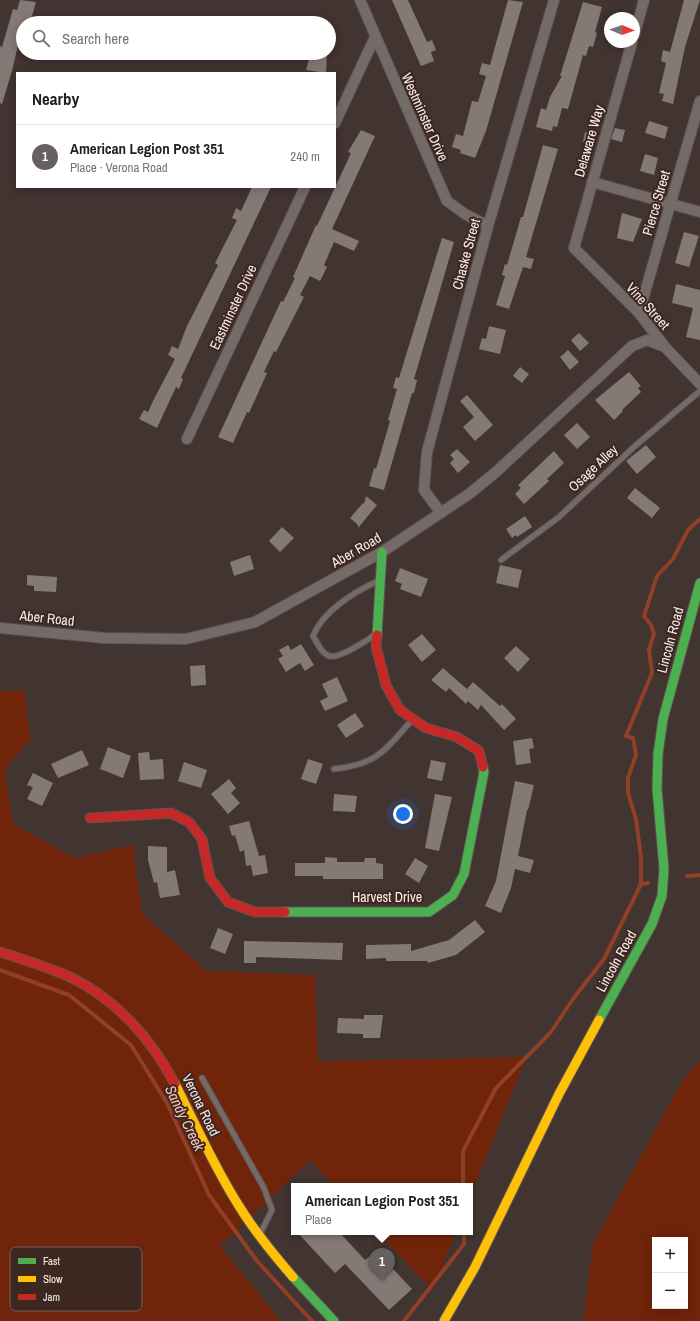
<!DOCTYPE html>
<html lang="en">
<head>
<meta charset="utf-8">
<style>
	body { margin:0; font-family:"Archivo Narrow",sans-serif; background:#f6f6f6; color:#202124 }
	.controls { position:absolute; right:12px; bottom:12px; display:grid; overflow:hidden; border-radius:0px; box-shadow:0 2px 10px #0003 }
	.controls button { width:36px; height:36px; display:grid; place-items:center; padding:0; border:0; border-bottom:1px solid #e0e0e0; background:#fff; color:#202124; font:20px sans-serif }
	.compass { position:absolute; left:604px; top:12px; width:36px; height:36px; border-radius:50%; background:#fff; box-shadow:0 2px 10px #0003; rotate:92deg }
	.you { position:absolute; left:403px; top:814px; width:14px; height:14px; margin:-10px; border:3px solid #fff; border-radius:50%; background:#1a73e8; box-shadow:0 0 0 6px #1a73e833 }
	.badge { display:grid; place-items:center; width:26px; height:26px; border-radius:50%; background:#666060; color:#fff; font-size:13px; font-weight:700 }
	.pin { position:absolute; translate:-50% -33px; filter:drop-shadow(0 1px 2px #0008) }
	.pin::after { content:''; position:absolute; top:21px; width:14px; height:12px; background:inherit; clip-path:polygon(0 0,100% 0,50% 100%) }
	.popup { position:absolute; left:291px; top:1183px; width:182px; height:52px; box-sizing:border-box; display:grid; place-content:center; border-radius:0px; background:#fff; filter:drop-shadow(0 1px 3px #0005); font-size:13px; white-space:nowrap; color:#757577 }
	.popup b { font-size:15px; color:#202124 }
	.popup::after { content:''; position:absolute; left:50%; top:100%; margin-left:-8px; border:8px solid transparent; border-top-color:#fff }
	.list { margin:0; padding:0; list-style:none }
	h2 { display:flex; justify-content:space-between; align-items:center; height:52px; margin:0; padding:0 16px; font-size:17px }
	h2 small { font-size:13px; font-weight:400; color:#757577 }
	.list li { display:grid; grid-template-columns:26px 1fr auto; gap:12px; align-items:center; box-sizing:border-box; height:64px; padding:0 16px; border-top:1px solid #e0e0e0 }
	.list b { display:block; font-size:15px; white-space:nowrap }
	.list p { margin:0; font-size:13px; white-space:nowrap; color:#757577 }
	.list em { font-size:13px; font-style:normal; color:#757577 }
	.icon { flex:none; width:22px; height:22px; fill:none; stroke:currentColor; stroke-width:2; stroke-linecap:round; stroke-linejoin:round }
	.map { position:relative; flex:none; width:700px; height:1321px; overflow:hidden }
	.search { position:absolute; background:#fff; box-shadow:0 2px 10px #0003; left:16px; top:16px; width:320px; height:44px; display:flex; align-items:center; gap:10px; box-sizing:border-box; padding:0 14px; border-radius:22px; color:#757577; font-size:15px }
	.panel { position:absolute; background:#fff; box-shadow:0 2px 10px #0003; left:16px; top:72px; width:320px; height:116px; border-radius:0px }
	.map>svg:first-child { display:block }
</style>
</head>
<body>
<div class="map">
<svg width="700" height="1321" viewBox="0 0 700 1321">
	<rect width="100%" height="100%" fill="#413431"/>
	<!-- green -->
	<g fill="#702409" fill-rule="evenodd">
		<path d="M24 690 31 739 5 769 13 824 75 858 133 845 142 914 207 971 315 975 318 1061 527 1057 470 1197V1186H334L310 1160 220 1246 281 1321H0V691Z"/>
		<path d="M700 1060V1321H583L593 1244 682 1081ZM655 1240H685V1306H655Z"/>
		<path d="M377 1232H456L432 1290Z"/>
	</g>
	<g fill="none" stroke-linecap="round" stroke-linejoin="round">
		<!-- stream -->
		<g stroke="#913f26" stroke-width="4">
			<path d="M687 876 700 875"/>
			<path d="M641 884V857L636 819 628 793V778L636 755 633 738 626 736 652 673 649 649 654 634 651 625 644 616 657 576 673 559 688 530 700 519"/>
			<path d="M0 970 69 995 131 1045 167 1103 209 1195 257 1261 312 1321"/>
			<path d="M463 1186V1151L496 1088 551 1032 573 999 604 959 641 884 648 883"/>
			<path d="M404 1321 464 1244V1232"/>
		</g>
	</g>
	<!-- building -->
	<g fill="#857976">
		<path d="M20 0 36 2 30 23H23L12 71 2 104 0 103V46L2 47 13 9 17 10Z"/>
		<path d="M392 0H408L427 42 432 40 436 50 431 52 434 61 421 66Z"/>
		<path d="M508 0 523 2 486 131 475 158 460 153 461 150 452 147 456 134 463 136 472 101 478 102 486 76 479 74 482 63 490 65Z"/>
		<path d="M684 0H700L685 47 673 104 662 101 664 94 659 93 666 63 661 61 663 50 670 52Z"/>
		<path d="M583 2 602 7 595 32 597 33 593 47 589 46 586 56 583 55 568 109 562 108 557 127 553 126 552 131 536 127 541 108 546 110 550 97 562 76H560Z"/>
		<path d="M311 53H327L326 73 306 70Z"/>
		<path d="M649 121 668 127 665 139 645 133Z"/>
		<path d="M615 128 625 130 622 142 611 139Z"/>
		<path d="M361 130 375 136 332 229 359 241 354 251 334 242 324 265 327 267 320 281 310 276 300 295 304 297 276 352 274 351 264 372 267 373 249 413 247 412 233 443 218 437 281 301 283 302 295 278 293 277 316 225 317 226 351 153 348 152Z"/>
		<path d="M585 132 596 134 594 144 583 142Z"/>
		<path d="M543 145 558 149 526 257 534 259 531 269 523 267 509 309 496 305 505 276 502 275 505 264 507 265 521 217H523Z"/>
		<path d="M645 154 658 158 654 175 640 171Z"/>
		<path d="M252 187H271L181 378 183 379 179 389 176 387 157 428 139 419 144 410 148 412 154 399 175 359 168 355 172 346 178 349 187 326 218 265 215 263 237 220 232 218 236 208 241 211Z"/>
		<path d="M622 213 642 219 633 242 617 238Z"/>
		<path d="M684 232 699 236 689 267 675 263Z"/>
		<path d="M442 238 454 242 417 369 414 379 417 380 414 393H412L384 490 369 486 374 468 376 469 390 421 388 420 397 389 393 388 396 377 399 378Z"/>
		<path d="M676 284 700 290V340L686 337 693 308 672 303Z"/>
		<path d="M489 326 506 330 500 354 479 349 482 338 486 339Z"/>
		<path d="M579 333 589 343 580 351 571 340Z"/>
		<path d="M568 350 579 362 570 370 560 357Z"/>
		<path d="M520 367 529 374 522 383 513 376Z"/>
		<path d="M629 372 641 386 638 388 641 392 622 410 623 411 614 420 595 400Z"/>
		<path d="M467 395 493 425 475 441 463 427 474 417 460 401Z"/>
		<path d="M577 423 590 437 577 449 564 435Z"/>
		<path d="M646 445 656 457 637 474 626 461Z"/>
		<path d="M457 449 470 462 458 473 450 463 454 459 450 455Z"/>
		<path d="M554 451 564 463 547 479 549 481 524 504 515 494 521 488 518 485Z"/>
		<path d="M635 488 660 508 652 518 627 498Z"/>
		<path d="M366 496 377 505 358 528V525L350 518 363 503 364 504Z"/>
		<path d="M525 516 532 527 517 537 516 535 512 538 506 529Z"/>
		<path d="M282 527 294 538 280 552 269 541Z"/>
		<path d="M250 555 254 569 234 576 230 562Z"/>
		<path d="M500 565 522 570 518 588 496 583Z"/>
		<path d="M400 568 428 579 421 597 400 589 402 584 395 581Z"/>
		<path d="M27 575 57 577 56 592 34 591V586L27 585Z"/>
		<path d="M422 634 436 650 422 662 408 645Z"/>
		<path d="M301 644 314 665 305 671 300 663 286 672 278 659 283 656 279 650 288 645 291 650Z"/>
		<path d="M516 646 530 659 518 672 504 658Z"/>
		<path d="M205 665 206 685 191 686 190 666Z"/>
		<path d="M443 668 467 689 473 682 500 706 502 704 516 719 504 730 481 705 478 710 468 701 466 704 449 688 446 692 431 680Z"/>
		<path d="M337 677 348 701 325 711 320 701 328 697 322 684Z"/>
		<path d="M355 713 364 726 346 738 337 725Z"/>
		<path d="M532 738 534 748 529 749 531 763 516 765 513 741Z"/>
		<path d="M108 747 131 756 123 778 100 769Z"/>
		<path d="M82 750 89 765 58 778 51 764Z"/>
		<path d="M149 752 150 760 163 759 164 779 140 780 138 753Z"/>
		<path d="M308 759 323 764 316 784 301 779Z"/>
		<path d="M431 760 446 763 442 781 427 778Z"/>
		<path d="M184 762 207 770 201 788 178 781Z"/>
		<path d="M33 773 53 783 42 806 27 799 33 787 27 785Z"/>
		<path d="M229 779 236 788 231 793 240 803 228 814 211 794Z"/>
		<path d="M515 781 534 785 528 810H527L518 856 534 860 530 873 515 869 511 888 501 913 485 906 496 881Z"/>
		<path d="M334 794 357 796 355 812 333 811Z"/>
		<path d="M435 794 452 797 439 851 425 848Z"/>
		<path d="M249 821 259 856 265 855 268 873 253 876 251 865 246 866 244 850 240 852 235 835 232 836 229 826Z"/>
		<path d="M148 846 167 847V872L175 870 180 895 160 898 157 882 154 883 148 860Z"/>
		<path d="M325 857 337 858V862H364L365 858H376V863L383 864V879H323V876H295V863H325Z"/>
		<path d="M415 858 428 866 419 883 405 874Z"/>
		<path d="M475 920 485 932 456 955 428 963 427 961H386V958L366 959V945L411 944V951L449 940Z"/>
		<path d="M218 928 233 934 225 954 210 948Z"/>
		<path d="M244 941 343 943 342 960 256 957V963H244Z"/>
		<path d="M364 1015H383L380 1038H363V1034L337 1033 338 1018 364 1019Z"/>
		<path d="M297 1232H339L365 1260 376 1251 412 1289 389 1310 345 1264 335 1273Z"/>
	</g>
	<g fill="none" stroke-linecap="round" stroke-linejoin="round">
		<defs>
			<g id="lane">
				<path d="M501 560 559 517 635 446 700 391"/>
				<path d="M375 635C365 641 340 659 329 656 321 653 317 642 313 636 323 611 354 592 378 581"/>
				<path d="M334 769C378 764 384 751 412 720"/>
				<path d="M202 1078 264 1188 272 1210 260 1234"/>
			</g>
			<g id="street">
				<path d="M360 0 447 201 465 214 488 226"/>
				<path d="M634 36 644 0"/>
				<path d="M632 42 574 248 639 313 665 347 700 384"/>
				<path d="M335 123 375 37"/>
				<path d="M592 182 700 212"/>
				<path d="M639 313 700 101"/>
				<path d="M187 439 305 187"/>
				<path d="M441 513 424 490 427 452 488 226 554 0"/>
				<path d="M0 628 104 638 186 639 255 622 382 552 469 494 496 472 632 346 647 340 665 347"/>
			</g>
			<g id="fast">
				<path d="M377 635 382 552"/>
				<path d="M285 912H429L453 895 464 874 484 772 483 767"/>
				<path d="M599 1020 652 924 662 896 664 869 657 789 658 754 663 719 700 583"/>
				<path d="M293 1277 334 1321"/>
			</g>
			<g id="slow">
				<path d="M175 1084C196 1125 214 1167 239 1206 255 1232 273 1254 293 1277"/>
				<path d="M444 1321 475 1267 559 1094 599 1020"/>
			</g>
			<g id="jam">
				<path d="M377 635 376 647 386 685 400 710 426 728 457 737 479 751 483 767"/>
				<path d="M90 818 171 813 189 822 202 839 210 878 228 902 255 912H285"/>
				<path d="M0 952C24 960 49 967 72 978 117 1000 152 1040 175 1084"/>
			</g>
		</defs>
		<!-- lane casing -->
		<use href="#lane" stroke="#5e5350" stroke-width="7"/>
		<!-- street casing -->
		<use href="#street" stroke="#5e5350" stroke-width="12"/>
		<!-- fast casing -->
		<use href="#fast" stroke="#5e5350" stroke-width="11"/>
		<!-- slow casing -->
		<use href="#slow" stroke="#5e5350" stroke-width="11"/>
		<!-- jam casing -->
		<use href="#jam" stroke="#5e5350" stroke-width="11"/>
		<!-- lane -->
		<use href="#lane" stroke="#746a67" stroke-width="5"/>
		<!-- street -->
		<use href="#street" stroke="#746a67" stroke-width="10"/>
		<!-- fast -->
		<use href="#fast" stroke="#4caf50" stroke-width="9"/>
		<!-- slow -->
		<use href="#slow" stroke="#ffc107" stroke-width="9"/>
		<!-- jam -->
		<use href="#jam" stroke="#c62828" stroke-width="9"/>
	</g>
	<g text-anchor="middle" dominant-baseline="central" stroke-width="4" stroke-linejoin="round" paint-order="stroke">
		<!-- street labels -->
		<g font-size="14" fill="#fcede9" stroke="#3c2721">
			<text transform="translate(425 117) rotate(66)">Westminster Drive</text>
			<text transform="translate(589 141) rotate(-74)">Delaware Way</text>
			<text transform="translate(656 203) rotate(-74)">Pierce Street</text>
			<text transform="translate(466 254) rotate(-75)">Chaske Street</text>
			<text transform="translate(648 306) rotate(48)">Vine Street</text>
			<text transform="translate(233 307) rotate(-65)">Eastminster Drive</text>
			<text transform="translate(593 468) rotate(-43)">Osage Alley</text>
			<text transform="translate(356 550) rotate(-30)">Aber Road</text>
			<text transform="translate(47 618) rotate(6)">Aber Road</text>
			<text transform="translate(670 640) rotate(-75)">Lincoln Road</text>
			<text x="387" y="897">Harvest Drive</text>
			<text transform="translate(616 961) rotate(-61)">Lincoln Road</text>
			<text transform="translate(201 1105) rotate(64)">Verona Road</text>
		</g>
		<!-- water labels -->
		<g font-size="15" font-style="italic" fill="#f5c2b3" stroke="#3c2721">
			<text transform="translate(185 1118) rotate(64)">Sandy Creek</text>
		</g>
	</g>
	<!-- legend -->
	<rect x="10" y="1247" width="132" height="64" rx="6" fill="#3c2721" stroke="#76625d" stroke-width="1"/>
	<rect x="18" y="1258" width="18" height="6" fill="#4caf50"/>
	<rect x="18" y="1276" width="18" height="6" fill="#ffc107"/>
	<rect x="18" y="1294" width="18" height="6" fill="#c62828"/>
	<g font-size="11" fill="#fcede9">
		<text x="43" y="1265">Fast</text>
		<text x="43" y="1283">Slow</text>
		<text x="43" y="1301">Jam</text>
	</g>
</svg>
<div class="controls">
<button>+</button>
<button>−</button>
</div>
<svg class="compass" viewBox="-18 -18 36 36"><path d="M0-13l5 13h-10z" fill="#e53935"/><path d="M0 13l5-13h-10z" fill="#757577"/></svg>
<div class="you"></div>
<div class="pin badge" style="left:382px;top:1281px">1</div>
<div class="popup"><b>American Legion Post 351</b>Place</div>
<div class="search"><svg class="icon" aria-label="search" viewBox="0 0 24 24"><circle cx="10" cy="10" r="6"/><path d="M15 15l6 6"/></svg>Search here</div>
<section class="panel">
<h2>Nearby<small></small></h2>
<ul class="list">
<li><span class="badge">1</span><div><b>American Legion Post 351</b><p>Place · Verona Road</p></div><em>240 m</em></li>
</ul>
</section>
</div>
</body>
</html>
